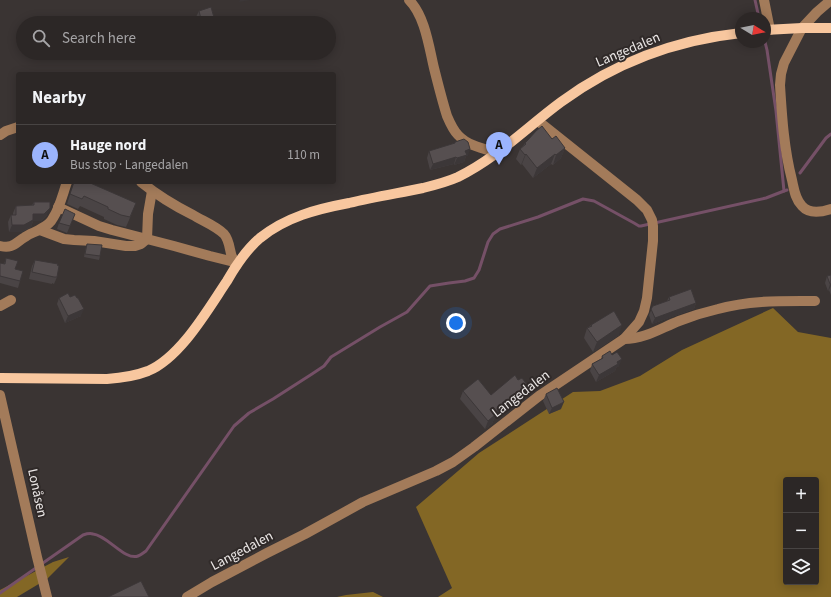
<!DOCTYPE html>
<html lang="en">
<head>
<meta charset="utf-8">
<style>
	body { margin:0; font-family:"Source Sans 3",sans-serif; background:#342f2e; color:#f1f3f6 }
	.controls { position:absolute; right:12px; bottom:12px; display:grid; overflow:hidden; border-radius:4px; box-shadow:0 2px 10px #0003 }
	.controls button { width:36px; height:36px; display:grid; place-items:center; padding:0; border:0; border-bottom:1px solid #484443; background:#2c2726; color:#f1f3f6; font:20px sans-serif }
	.compass { position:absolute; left:735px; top:12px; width:36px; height:36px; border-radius:50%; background:#2c2726; box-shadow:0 2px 10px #0003; rotate:100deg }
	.you { position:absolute; left:456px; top:323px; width:14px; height:14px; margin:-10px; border:3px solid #fff; border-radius:50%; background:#1a73e8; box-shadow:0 0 0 6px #1a73e833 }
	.badge { display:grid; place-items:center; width:26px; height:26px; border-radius:50%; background:#9bb4fd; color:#111; font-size:13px; font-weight:700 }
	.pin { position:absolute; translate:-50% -33px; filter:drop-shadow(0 1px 2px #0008) }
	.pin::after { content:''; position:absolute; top:21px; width:14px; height:12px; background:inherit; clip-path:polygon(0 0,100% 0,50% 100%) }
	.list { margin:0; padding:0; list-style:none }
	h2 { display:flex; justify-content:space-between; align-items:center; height:52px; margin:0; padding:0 16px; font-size:17px }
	h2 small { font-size:13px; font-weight:400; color:#a6a5a7 }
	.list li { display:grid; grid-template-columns:26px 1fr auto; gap:12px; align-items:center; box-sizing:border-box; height:60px; padding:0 16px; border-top:1px solid #484443 }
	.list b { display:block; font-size:15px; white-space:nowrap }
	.list p { margin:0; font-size:13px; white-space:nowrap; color:#a6a5a7 }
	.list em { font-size:13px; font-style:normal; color:#a6a5a7 }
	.icon { flex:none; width:22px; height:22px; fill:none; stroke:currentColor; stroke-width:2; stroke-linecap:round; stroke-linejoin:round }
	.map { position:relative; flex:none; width:831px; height:597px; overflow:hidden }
	.search { position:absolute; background:#2c2726; box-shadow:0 2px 10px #0003; left:16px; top:16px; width:320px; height:44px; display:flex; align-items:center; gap:10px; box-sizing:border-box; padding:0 14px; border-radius:22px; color:#a6a5a7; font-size:15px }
	.panel { position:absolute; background:#2c2726; box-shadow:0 2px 10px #0003; left:16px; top:72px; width:320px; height:112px; border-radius:4px }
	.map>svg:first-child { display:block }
</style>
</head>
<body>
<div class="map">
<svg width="831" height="597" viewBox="0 0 831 597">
	<rect width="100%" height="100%" fill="#3a3433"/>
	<!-- forest -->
	<g fill="#836725" fill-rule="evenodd">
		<path d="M773 308 798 332 831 338V597H438L452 588 416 507 479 453 573 392 600 391 640 376 682 350ZM786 480H816V582H786Z"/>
		<path d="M69 557 47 579 17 597H0V590L53 562Z"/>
		<path d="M373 592 383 597H337L346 595Z"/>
	</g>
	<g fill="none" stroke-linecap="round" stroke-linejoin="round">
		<!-- stream -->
		<g stroke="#755067" stroke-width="3">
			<path d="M755 0 759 18"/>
			<path d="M765 42 767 50 776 111 784 191"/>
			<path d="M800 173 826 138 831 134"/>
			<path d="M0 593 83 535C86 534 90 533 93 534 107 535 125 561 138 556 141 555 143 553 146 551L234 426 249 413 273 399 312 374 324 366 331 357 380 327 407 312 430 286 449 283 465 281 474 278 479 270 488 242 493 234 500 229 538 217 583 199 594 201 634 223 639 226H641L766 198 784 191 787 190"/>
		</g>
		<!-- minor -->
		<g stroke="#a37b5a" stroke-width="10">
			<path d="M409 0C425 16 429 47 434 68 438 84 442 100 447 116 450 123 453 130 458 135 468 146 485 149 498 153"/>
			<path d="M764 0 770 30"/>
			<path d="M831 0 817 12 802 28 784 63 781 74 780 85C782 117 784 149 792 180 794 189 795 199 802 206 809 214 822 212 831 209"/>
			<path d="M0 135 6 131 18 127"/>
			<path d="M141 182C157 195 175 206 193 215 203 221 216 226 224 234 232 243 228 257 237 265"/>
			<path d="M58 207 99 226 112 230 174 246 210 256 234 262"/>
			<path d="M40 230 64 239 74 240 94 241 126 246H135L141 244 147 239 148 214 152 191"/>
			<path d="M0 246C13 249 15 243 25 237 30 233 37 232 42 228 46 226 51 222 53 218 60 207 63 193 67 182"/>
			<path d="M0 306 11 300"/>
			<path d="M624 339C645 339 661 328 679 321 692 316 705 312 718 309 750 300 782 301 815 301"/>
			<path d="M0 395 37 557 47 597"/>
			<path d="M187 597 212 582 267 553 305 534 363 502 436 471 453 462 474 447 539 396 624 339 639 322 644 311 647 298 653 241V226L652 220 647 210 637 200 538 121"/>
		</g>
		<!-- major -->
		<g stroke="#f8c79f" stroke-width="10">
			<path d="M765 30 802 28H831"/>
			<path d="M0 378 107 379C121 378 135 376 148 371 181 357 208 309 227 281 236 265 246 250 260 238 286 217 317 209 349 203 374 197 399 193 423 188 435 185 447 182 458 177 497 158 527 127 561 102 614 63 676 40 741 33"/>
		</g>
	</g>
	<!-- wall -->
	<g fill="#4a4445">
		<path d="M199 11 215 21 214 23H198L196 17Z"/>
		<path d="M552 139 565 148 561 158 553 165 551 164 533 178 522 164 521 165 516 159 520 149 523 146 525 143 528 140Z"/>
		<path d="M455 142 468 156H466L464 162 454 165V164L430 170 427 158 429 151 455 143Z"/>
		<path d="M74 182 132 213 126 227 117 225 104 219V217L80 206 78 209 67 204Z"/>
		<path d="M34 202 47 215 41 221H33L31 227 21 232H9L8 222 11 215H13V213L16 206 32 205Z"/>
		<path d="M75 214 67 233 57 229 59 223Z"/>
		<path d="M87 244 100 256 99 260 84 257 86 247Z"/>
		<path d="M6 258 15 269 20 281 18 288 0 283V263L4 264Z"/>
		<path d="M35 260 57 277 54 284 52 283V284L29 279 32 266Z"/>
		<path d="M831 275V295L829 290 828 291 825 283 827 276Z"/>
		<path d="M70 297 81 316 65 323 57 304 59 298Z"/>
		<path d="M669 297 696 303 694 309 652 324 649 315 653 306 667 301Z"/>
		<path d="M591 325 619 335 593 352 584 338 587 328 590 326Z"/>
		<path d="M602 356 619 366 616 368 615 371 596 382 590 371 592 364 601 359Z"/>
		<path d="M463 391 491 395 525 394 494 419 492 424 485 429 460 399Z"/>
		<path d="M546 394 561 409 549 414 543 401Z"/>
	</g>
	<!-- shaded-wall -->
	<g fill="#3c3738">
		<path d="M240 0H250L239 2Z"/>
		<path d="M215 21 214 23H206Z"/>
		<path d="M565 148 561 158 553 165 556 155Z"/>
		<path d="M470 149 468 156H466L464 162 454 165 457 158 465 151Z"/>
		<path d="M526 154 522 164 521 165 525 155Z"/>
		<path d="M555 154 551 164 533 178 537 168Z"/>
		<path d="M456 157 454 164 430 170 433 164Z"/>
		<path d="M50 208 47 215 41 221H33L31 227 21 232H9L12 225 33 214Z"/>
		<path d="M830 284H831V286L829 290 828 291Z"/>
		<path d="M696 303 694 309 652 324 655 318Z"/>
		<path d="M84 309 81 316 65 323 68 316Z"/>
		<path d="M622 325 619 335 593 352 597 342Z"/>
		<path d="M622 359 619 366 616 368 615 371 596 382 599 375Z"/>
		<path d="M528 386 525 394 494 419 492 424 485 429 488 421 494 413Z"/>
		<path d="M564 402 561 409 549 414 552 408Z"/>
	</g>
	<!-- building -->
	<g fill="#564f50" stroke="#3c3738">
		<path d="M211 7 215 21 206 23H202L199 11Z"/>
		<path d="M542 126 552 139 556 136 565 148 556 155 555 154 537 168 526 154 525 155 520 149 526 144 525 143 528 140 536 131Z"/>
		<path d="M464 139 468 142 470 149 465 151 467 155 457 158 456 157 433 164 429 151 455 143V142Z"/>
		<path d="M74 182H88L136 203 130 217 121 215 108 209V207L84 196 82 199 70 194Z"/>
		<path d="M34 202H50V208L44 214H33V220L24 225H12L11 215H16V206L34 205Z"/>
		<path d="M65 209 75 214 70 226 59 223Z"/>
		<path d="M87 244 102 245 100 256 85 254Z"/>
		<path d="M6 258 18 261 15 269 23 271 20 281 0 276V263L5 264Z"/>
		<path d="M35 260 58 264 57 265 59 266 57 277H54L32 272Z"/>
		<path d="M831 275V284H830L827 276Z"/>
		<path d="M691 289 696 303 655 318 651 309 653 306 670 300 669 297Z"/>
		<path d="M68 293 70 297 75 295 77 298H78L84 309 68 316 59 298Z"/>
		<path d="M614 311 622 325 597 342 587 328 592 326 591 325Z"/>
		<path d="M610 351 612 355 617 352 622 359 617 362 618 364 599 375 592 364 603 358 602 356Z"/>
		<path d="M515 375 518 380 522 378 528 386 494 413 495 415 488 421 463 391 478 379 491 395Z"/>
		<path d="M557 388 564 402 552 408 546 394Z"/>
		<path d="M141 581 149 597H108Z"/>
	</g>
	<g text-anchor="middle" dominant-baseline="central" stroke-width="4" stroke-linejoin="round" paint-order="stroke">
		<!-- street labels -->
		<g font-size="14" fill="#ebe7e6" stroke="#302a29">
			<text transform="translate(628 50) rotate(-23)">Langedalen</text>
			<text transform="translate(521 394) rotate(-37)">Langedalen</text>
			<text transform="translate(37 493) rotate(78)">Lonåsen</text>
			<text transform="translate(242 551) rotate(-28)">Langedalen</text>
		</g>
	</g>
</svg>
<div class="controls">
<button>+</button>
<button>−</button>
<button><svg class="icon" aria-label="layers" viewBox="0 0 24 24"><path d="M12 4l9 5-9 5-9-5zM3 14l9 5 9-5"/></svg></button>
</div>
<svg class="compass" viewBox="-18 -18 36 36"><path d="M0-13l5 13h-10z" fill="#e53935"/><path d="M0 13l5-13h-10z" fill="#a6a5a7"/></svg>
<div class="you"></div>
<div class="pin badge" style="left:499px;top:165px">A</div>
<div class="search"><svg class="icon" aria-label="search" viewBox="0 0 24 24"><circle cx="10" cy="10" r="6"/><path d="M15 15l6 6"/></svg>Search here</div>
<section class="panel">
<h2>Nearby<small></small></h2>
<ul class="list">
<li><span class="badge">A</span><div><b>Hauge nord</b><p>Bus stop · Langedalen</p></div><em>110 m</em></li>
</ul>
</section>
</div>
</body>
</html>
